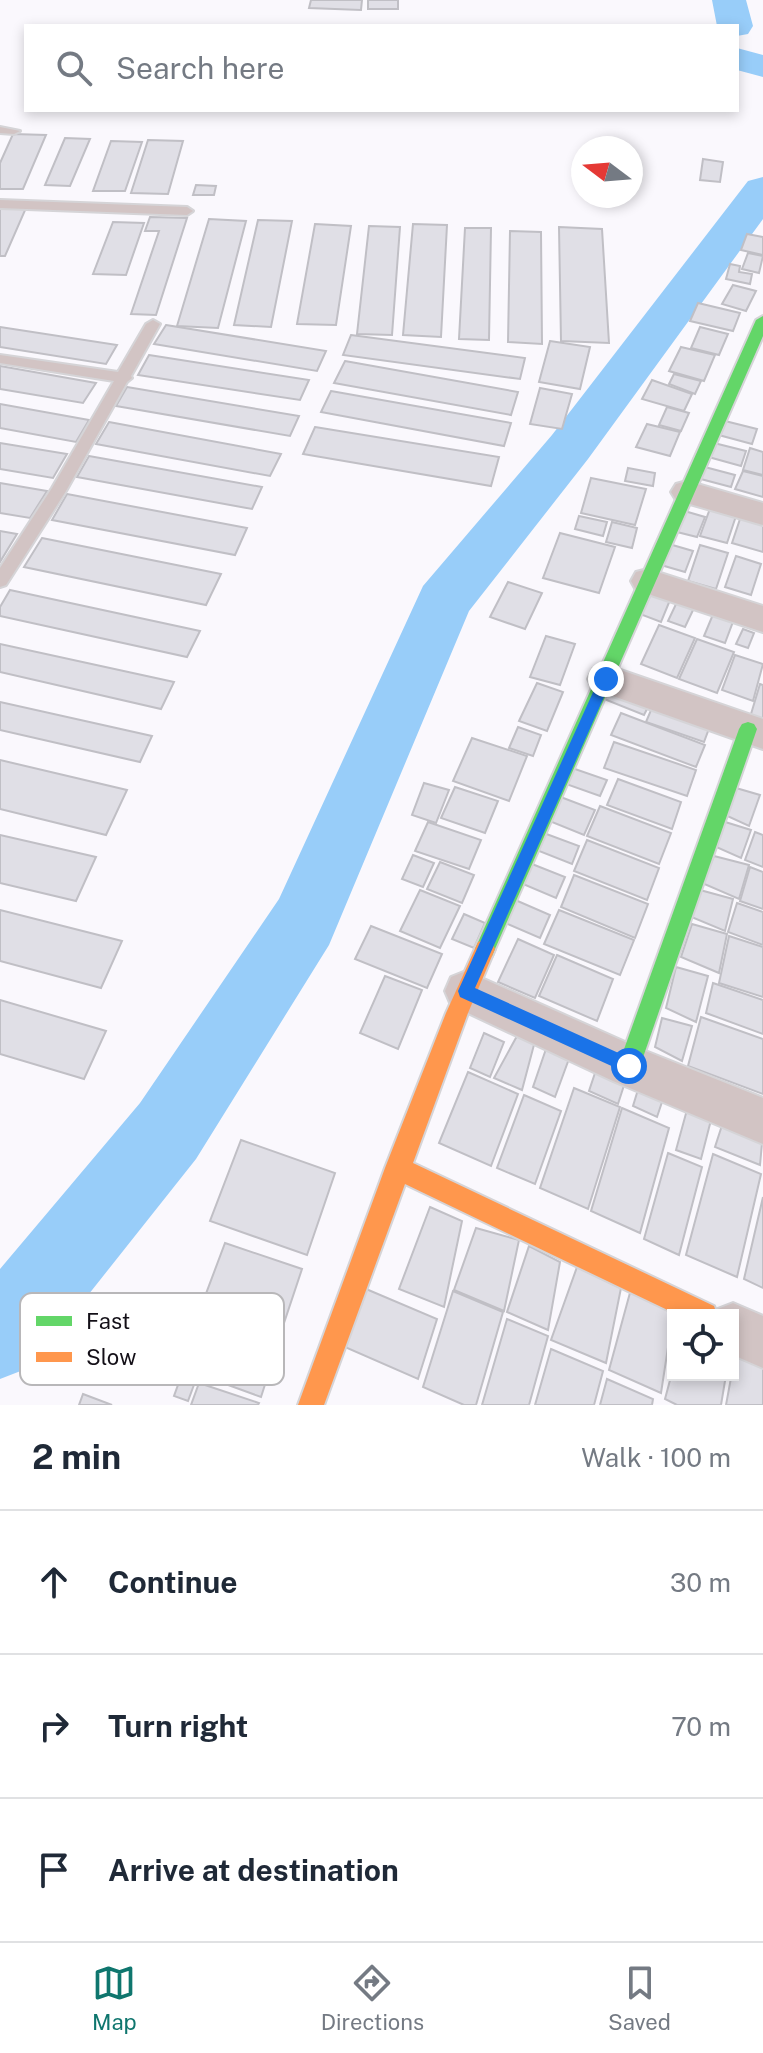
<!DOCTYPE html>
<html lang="en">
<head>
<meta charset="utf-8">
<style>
	body { margin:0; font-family:"Public Sans",sans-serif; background:#f2f2f3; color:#1f2937 }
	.controls { position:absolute; right:24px; bottom:24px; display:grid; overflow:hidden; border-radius:0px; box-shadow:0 4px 12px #0003 }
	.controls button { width:72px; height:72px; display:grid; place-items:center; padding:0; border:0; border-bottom:2px solid #e0e1e3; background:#fff; color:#1f2937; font:40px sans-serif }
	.compass { position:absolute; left:571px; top:136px; width:72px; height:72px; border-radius:50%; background:#fff; box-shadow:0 4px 12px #0003; rotate:286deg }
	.stop { position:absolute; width:24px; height:24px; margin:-18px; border:6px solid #1a73e8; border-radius:50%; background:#fff }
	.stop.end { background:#1a73e8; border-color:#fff; box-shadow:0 2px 8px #0008 }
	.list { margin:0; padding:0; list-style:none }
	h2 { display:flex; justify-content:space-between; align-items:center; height:104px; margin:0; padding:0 32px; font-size:34px }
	h2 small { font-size:26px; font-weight:400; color:#747a83 }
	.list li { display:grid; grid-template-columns:52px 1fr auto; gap:24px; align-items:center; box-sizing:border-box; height:144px; padding:0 32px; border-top:2px solid #e0e1e3 }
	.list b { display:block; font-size:30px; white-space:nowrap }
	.list em { font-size:26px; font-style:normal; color:#747a83 }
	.icon { flex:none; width:44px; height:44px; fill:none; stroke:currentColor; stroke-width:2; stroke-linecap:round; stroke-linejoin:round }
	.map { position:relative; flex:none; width:763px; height:1405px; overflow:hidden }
	.search { position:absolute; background:#fff; box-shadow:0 4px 12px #0003; left:24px; right:24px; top:24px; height:88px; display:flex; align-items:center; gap:20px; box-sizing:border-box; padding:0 28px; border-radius:0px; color:#747a83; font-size:30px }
	.sheet { height:536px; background:#fff }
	nav { display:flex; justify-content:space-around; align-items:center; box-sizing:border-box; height:112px; border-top:2px solid #e0e1e3; background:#fff; font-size:22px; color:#747a83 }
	nav a { display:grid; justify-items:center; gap:4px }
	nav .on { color:#0f766e }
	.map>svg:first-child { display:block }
</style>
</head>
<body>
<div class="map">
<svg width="763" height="1405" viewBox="0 0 763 1405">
	<rect width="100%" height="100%" fill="#faf8fd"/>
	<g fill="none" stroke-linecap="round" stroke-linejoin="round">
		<!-- river -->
		<g fill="#98cdf9" fill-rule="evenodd">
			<path d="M712 0H746L753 26 748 34 737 36V26H717Z"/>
			<path d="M737 48 763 55V77L737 70Z"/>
			<path d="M763 177V219L588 459 469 611 329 945 196 1159 31 1367 0 1379V1269L140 1103 279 899 423 586 552 435 748 181Z"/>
		</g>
	</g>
	<!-- building -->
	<g fill="#e0dfe6" stroke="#c0bfc5" stroke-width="2">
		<path d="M311 0H362L361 10 309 8Z"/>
		<rect x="368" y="0" width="30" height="9"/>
		<path d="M13 134 46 135 23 189H0V163Z"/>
		<path d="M65 138 90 139 70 186 45 185Z"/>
		<path d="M148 140 183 141 168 194 131 193Z"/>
		<path d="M111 141 142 142 125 191H93Z"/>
		<path d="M703 159 723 162 720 182 700 180Z"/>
		<path d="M196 185 216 186 214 195H193Z"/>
		<path d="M0 207 26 208 5 256H0Z"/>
		<path d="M150 217 187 218 156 315 131 314 159 231H145Z"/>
		<path d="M209 219 246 221 218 328 177 326Z"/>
		<path d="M258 220 292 221 271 327 234 325Z"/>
		<path d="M113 222 144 223 126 275 93 274Z"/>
		<path d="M315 224 351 226 336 325 297 324Z"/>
		<path d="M413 224 447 225 441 337 403 335Z"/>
		<path d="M369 226 400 227 392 335 357 334Z"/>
		<path d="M559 227 602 229 609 343 561 341Z"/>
		<path d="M465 228H491L489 340 459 339Z"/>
		<path d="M510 231 541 232 542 344 508 342Z"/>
		<path d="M747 234 763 237V255L741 250Z"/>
		<path d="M748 253 763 256 759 273 742 269Z"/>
		<path d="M730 264 740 266 739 272 752 274 750 284 726 279Z"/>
		<path d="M733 285 756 291 746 311 722 304Z"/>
		<path d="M698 303 740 313 733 331 690 321Z"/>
		<path d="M166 325 326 351 317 371 154 344Z"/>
		<path d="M0 327 117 345 106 364 0 347Z"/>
		<path d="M700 327 728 334 719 355 691 348Z"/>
		<path d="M351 335 525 358 520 379 343 355Z"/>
		<path d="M550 341 590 347 580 389 539 382Z"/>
		<path d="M681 347 715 355 704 381 669 371Z"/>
		<path d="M149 355 309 380 300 400 138 375Z"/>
		<path d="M345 361 518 392 511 415 334 383Z"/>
		<path d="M0 366 96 383 83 403 0 389Z"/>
		<path d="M674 374 701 381 695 394 669 384Z"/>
		<path d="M652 380 692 394 684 411 642 399Z"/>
		<path d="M127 387 299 416 290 436 116 406Z"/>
		<path d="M540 388 572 394 562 429 530 424Z"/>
		<path d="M331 391 511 423 504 446 321 412Z"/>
		<path d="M0 404 89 420 76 442 0 428Z"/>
		<path d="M667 407 689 413 681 431 659 425Z"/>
		<path d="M721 420 757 429 752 444 715 434Z"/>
		<path d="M109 422 281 454 270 476 96 444Z"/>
		<path d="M647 424 680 432 670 456 636 447Z"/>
		<path d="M315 427 499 457 491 486 303 454Z"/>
		<path d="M710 442 746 451 741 466 705 456Z"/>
		<path d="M0 443 67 454 53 478 0 469Z"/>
		<path d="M750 448 763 452V475L743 470Z"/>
		<path d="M89 456 262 487 252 509 77 477Z"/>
		<path d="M701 466 735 475 731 487 697 478Z"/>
		<path d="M628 468 655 473 653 486 625 481Z"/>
		<path d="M743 471 763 476V497L735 489Z"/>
		<path d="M591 478 646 489 635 525 581 513Z"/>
		<path d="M0 483 47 491 30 518 0 513Z"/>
		<path d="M67 494 247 528 235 555 52 520Z"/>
		<path d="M712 503 738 510 727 543 700 536Z"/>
		<path d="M681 510 705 517 697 537 673 531Z"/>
		<path d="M743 510 763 515V552L732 543Z"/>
		<path d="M579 516 607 522 603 536 575 529Z"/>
		<path d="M612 522 637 528 632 548 606 542Z"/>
		<path d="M0 531 17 534 0 562Z"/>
		<path d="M560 533 615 547 599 593 543 578Z"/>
		<path d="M42 538 221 574 206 605 24 567Z"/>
		<path d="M669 544 693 551 685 572 661 565Z"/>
		<path d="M700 545 728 553 716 589 688 581Z"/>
		<path d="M736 556 761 564 751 595 725 587Z"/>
		<path d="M508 582 542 593 525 629 490 617Z"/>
		<path d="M10 590 200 631 187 657 0 616V607Z"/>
		<path d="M650 593 670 600 661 622 640 614Z"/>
		<path d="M677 602 694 608 685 627 668 621Z"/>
		<path d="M714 612 734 619 725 643 704 636Z"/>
		<path d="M659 625 695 638 677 678 641 664Z"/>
		<path d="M743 629 754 633 748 648 736 644Z"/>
		<path d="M546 636 575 644 560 685 530 677Z"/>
		<path d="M697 639 734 652 717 693 679 679Z"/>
		<path d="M0 644 174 682 161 709 0 672Z"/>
		<path d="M735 655 763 664 753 701 722 690Z"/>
		<path d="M537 683 563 692 547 731 519 721Z"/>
		<path d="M760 684 763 685V729L748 724Z"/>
		<path d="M608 691 648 707 644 715 604 699Z"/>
		<path d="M0 702 152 736 140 762 0 730Z"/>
		<path d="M654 703 711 723 704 742 646 722Z"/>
		<path d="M621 713 705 745 696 767 611 735Z"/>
		<path d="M518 727 541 735 533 756 509 748Z"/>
		<path d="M472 738 527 756 509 801 453 781Z"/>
		<path d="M614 742 696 770 687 796 604 768Z"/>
		<path d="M0 760 127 790 106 835 0 809Z"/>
		<path d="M572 768 607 780 600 796 566 784Z"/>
		<path d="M618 779 681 802 672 829 607 805Z"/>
		<path d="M424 783 449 790 436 823 412 815Z"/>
		<path d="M455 787 498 801 485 833 441 818Z"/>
		<path d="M736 788 760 795 749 826 723 814Z"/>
		<path d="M558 796 595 810 584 835 547 820Z"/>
		<path d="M600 806 671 833 659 864 587 836Z"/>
		<path d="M722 821 751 830 741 858 714 846Z"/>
		<path d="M428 822 481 840 469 869 415 851Z"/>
		<path d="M541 832 579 846 572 864 534 849Z"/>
		<path d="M755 832 763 835V867L745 860Z"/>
		<path d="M0 835 96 857 76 901 0 883Z"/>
		<path d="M587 840 659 868 647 900 574 871Z"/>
		<path d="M413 855 434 863 423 887 402 879Z"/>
		<path d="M714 856 749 865 739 899 702 883Z"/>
		<path d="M440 862 474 875 462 903 427 889Z"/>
		<path d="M532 864 565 877 556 898 523 884Z"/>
		<path d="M750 867 763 872V909L740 901Z"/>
		<path d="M574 875 648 904 635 938 561 907Z"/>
		<path d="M420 890 460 906 440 948 400 931Z"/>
		<path d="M700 890 733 899 725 931 689 916Z"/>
		<path d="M513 899 550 915 540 938 503 922Z"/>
		<path d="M737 903 763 912V945L728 932Z"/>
		<path d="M0 910 122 941 101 988 0 961Z"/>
		<path d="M559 910 634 940 620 975 544 944Z"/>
		<path d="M464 914 485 923 474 948 452 939Z"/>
		<path d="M692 924 727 934 719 973 681 957Z"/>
		<path d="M371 926 442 954 427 988 355 959Z"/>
		<path d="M729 936 763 947V997L719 983Z"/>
		<path d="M518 939 554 955 535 998 498 982Z"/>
		<path d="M557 955 613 979 597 1021 539 996Z"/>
		<path d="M676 967 708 976 696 1022 666 1008Z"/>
		<path d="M385 976 422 990 398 1049 360 1033Z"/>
		<path d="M713 983 763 1000V1034L706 1013Z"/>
		<path d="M0 1000 106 1031 84 1079 0 1054Z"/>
		<path d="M701 1017 763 1039V1094L688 1066Z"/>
		<path d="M662 1018 692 1026 682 1061 655 1047Z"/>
		<path d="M484 1033 504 1042 490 1077 470 1068Z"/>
		<path d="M517 1036 535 1041 522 1090 494 1078Z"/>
		<path d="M547 1046 570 1056 555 1097 533 1087Z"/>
		<path d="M598 1064 627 1076 618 1104 589 1091Z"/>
		<path d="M468 1072 518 1094 491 1166 439 1143Z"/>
		<path d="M640 1083 665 1093 657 1117 633 1106Z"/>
		<path d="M574 1088 620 1107 588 1209 540 1188Z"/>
		<path d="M524 1095 561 1111 535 1184 497 1168Z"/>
		<path d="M688 1106 712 1116 701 1159 676 1150Z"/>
		<path d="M622 1108 669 1128 640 1233 591 1211Z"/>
		<path d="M725 1116 763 1132 760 1165 715 1147Z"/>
		<path d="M241 1140 335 1173 307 1255 210 1221Z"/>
		<path d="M668 1153 702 1167 679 1255 644 1239Z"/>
		<path d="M713 1154 761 1174 737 1277 686 1255Z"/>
		<path d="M763 1197V1288L744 1279Z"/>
		<path d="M430 1207 462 1221 444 1307 399 1289Z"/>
		<path d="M476 1228 519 1240 504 1311 454 1290Z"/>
		<path d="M225 1243 302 1269 280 1335 201 1307Z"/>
		<path d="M529 1246 560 1262 548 1330 507 1312Z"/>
		<path d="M577 1267 621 1288 606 1363 551 1340Z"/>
		<path d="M359 1286 437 1319 418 1379 338 1344Z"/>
		<path d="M631 1289 676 1315H673L661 1393 609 1370Z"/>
		<path d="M453 1291 503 1312 476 1405H464L423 1387Z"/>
		<path d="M203 1316 278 1344 261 1397 198 1374 188 1401 174 1396Z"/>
		<path d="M507 1319 548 1336 529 1405H482Z"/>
		<path d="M738 1340 763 1351V1405H726Z"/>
		<path d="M551 1349 603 1371 594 1405H535Z"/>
		<path d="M673 1369V1375H726L721 1405H677L665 1399Z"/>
		<path d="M607 1379 653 1399 652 1405H600Z"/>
		<path d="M199 1383 259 1403 258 1405H191Z"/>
		<path d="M83 1394 112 1405H79Z"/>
	</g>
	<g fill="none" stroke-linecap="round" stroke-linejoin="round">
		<defs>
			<g id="lane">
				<path d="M0 127 20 131 14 134 0 133Z"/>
				<path d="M0 200 187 207 193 211 187 215 0 208Z"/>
				<path d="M153 320 160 324 131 376 132 378 127 382 66 491 6 585 0 587V568L52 488 114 381 0 363V355L118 372 146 324Z"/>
			</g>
			<g id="street">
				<path d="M687 481 763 503V525L676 500 671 492 676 484Z"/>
				<path d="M648 569 763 606V632L636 590 631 581 636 572Z"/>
				<path d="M606 665 763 719V749L593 689 588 679 593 669Z"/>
				<path d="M466 971 643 1050 763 1098V1144L613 1081 451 1005 445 991 451 977Z"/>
				<path d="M733 1303 763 1316V1368L733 1355V1315H713L715 1310Z"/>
			</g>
			<g id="fast">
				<path d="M763 316V336L495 949 492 956 485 959 478 956 475 949 756 320Z"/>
				<path d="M748 722 754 724 757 729 640 1066 637 1074 629 1077 621 1074 618 1066 739 729 742 724Z"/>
			</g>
			<path id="slow" d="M485 939 492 942 495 949 468 1013 413 1163 714 1306 717 1315H678L405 1184 324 1405H298L385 1168 446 1013 478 942Z"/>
		</defs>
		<!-- lane casing -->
		<use href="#lane" stroke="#d5d4d7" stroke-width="4"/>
		<!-- street casing -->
		<use href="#street" stroke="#d5d4d7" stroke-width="4"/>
		<!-- fast casing -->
		<use href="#fast" stroke="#d5d4d7" stroke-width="4"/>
		<!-- slow casing -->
		<use href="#slow" stroke="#d5d4d7" stroke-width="4"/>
		<!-- lane -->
		<use href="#lane" fill="#d2c4c4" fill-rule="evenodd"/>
		<!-- street -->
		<use href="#street" fill="#d2c4c4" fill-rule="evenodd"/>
		<!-- fast -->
		<use href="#fast" fill="#63d668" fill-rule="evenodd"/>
		<!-- slow -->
		<use href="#slow" fill="#ff974d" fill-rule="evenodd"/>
	</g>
	<!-- route -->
	<path fill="#1a73e8" d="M606 674 612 679 475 988 634 1060 637 1066 629 1074 460 997 458 991 599 679Z"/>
	<!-- legend -->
	<rect x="20" y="1293" width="264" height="92" rx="12" fill="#fff" stroke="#b8b7b9" stroke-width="2"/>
	<rect x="36" y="1316" width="36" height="10" fill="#63d668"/>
	<rect x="36" y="1352" width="36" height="10" fill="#ff974d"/>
	<g font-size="22" fill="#130f17">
		<text x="86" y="1329">Fast</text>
		<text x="86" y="1365">Slow</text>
	</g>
</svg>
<div class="controls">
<button><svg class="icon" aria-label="locate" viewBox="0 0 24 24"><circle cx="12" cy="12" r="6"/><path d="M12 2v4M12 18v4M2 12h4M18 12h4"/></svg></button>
</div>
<svg class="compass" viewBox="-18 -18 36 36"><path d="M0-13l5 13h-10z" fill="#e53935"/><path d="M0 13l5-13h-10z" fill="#747a83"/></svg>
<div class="stop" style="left:629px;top:1066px"></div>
<div class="stop end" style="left:606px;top:679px"></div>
<div class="search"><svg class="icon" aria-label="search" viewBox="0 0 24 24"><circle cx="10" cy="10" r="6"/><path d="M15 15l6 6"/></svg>Search here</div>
</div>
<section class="sheet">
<h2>2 min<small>Walk · 100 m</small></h2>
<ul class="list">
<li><svg class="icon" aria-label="ahead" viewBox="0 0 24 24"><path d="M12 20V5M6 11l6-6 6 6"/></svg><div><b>Continue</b></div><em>30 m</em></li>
<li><svg class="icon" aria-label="right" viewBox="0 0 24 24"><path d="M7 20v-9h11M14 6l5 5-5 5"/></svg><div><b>Turn right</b></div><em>70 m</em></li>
<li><svg class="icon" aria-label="arrive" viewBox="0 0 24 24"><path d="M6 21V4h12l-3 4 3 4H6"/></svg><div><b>Arrive at destination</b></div></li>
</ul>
</section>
<nav>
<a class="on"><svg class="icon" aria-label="map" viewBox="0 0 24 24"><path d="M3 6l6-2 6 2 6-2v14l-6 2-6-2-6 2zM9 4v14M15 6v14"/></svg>Map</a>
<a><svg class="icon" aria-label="directions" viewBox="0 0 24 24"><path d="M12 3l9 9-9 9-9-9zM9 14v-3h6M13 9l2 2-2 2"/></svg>Directions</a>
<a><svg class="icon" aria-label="saved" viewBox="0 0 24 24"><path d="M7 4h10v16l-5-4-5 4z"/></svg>Saved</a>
</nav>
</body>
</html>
